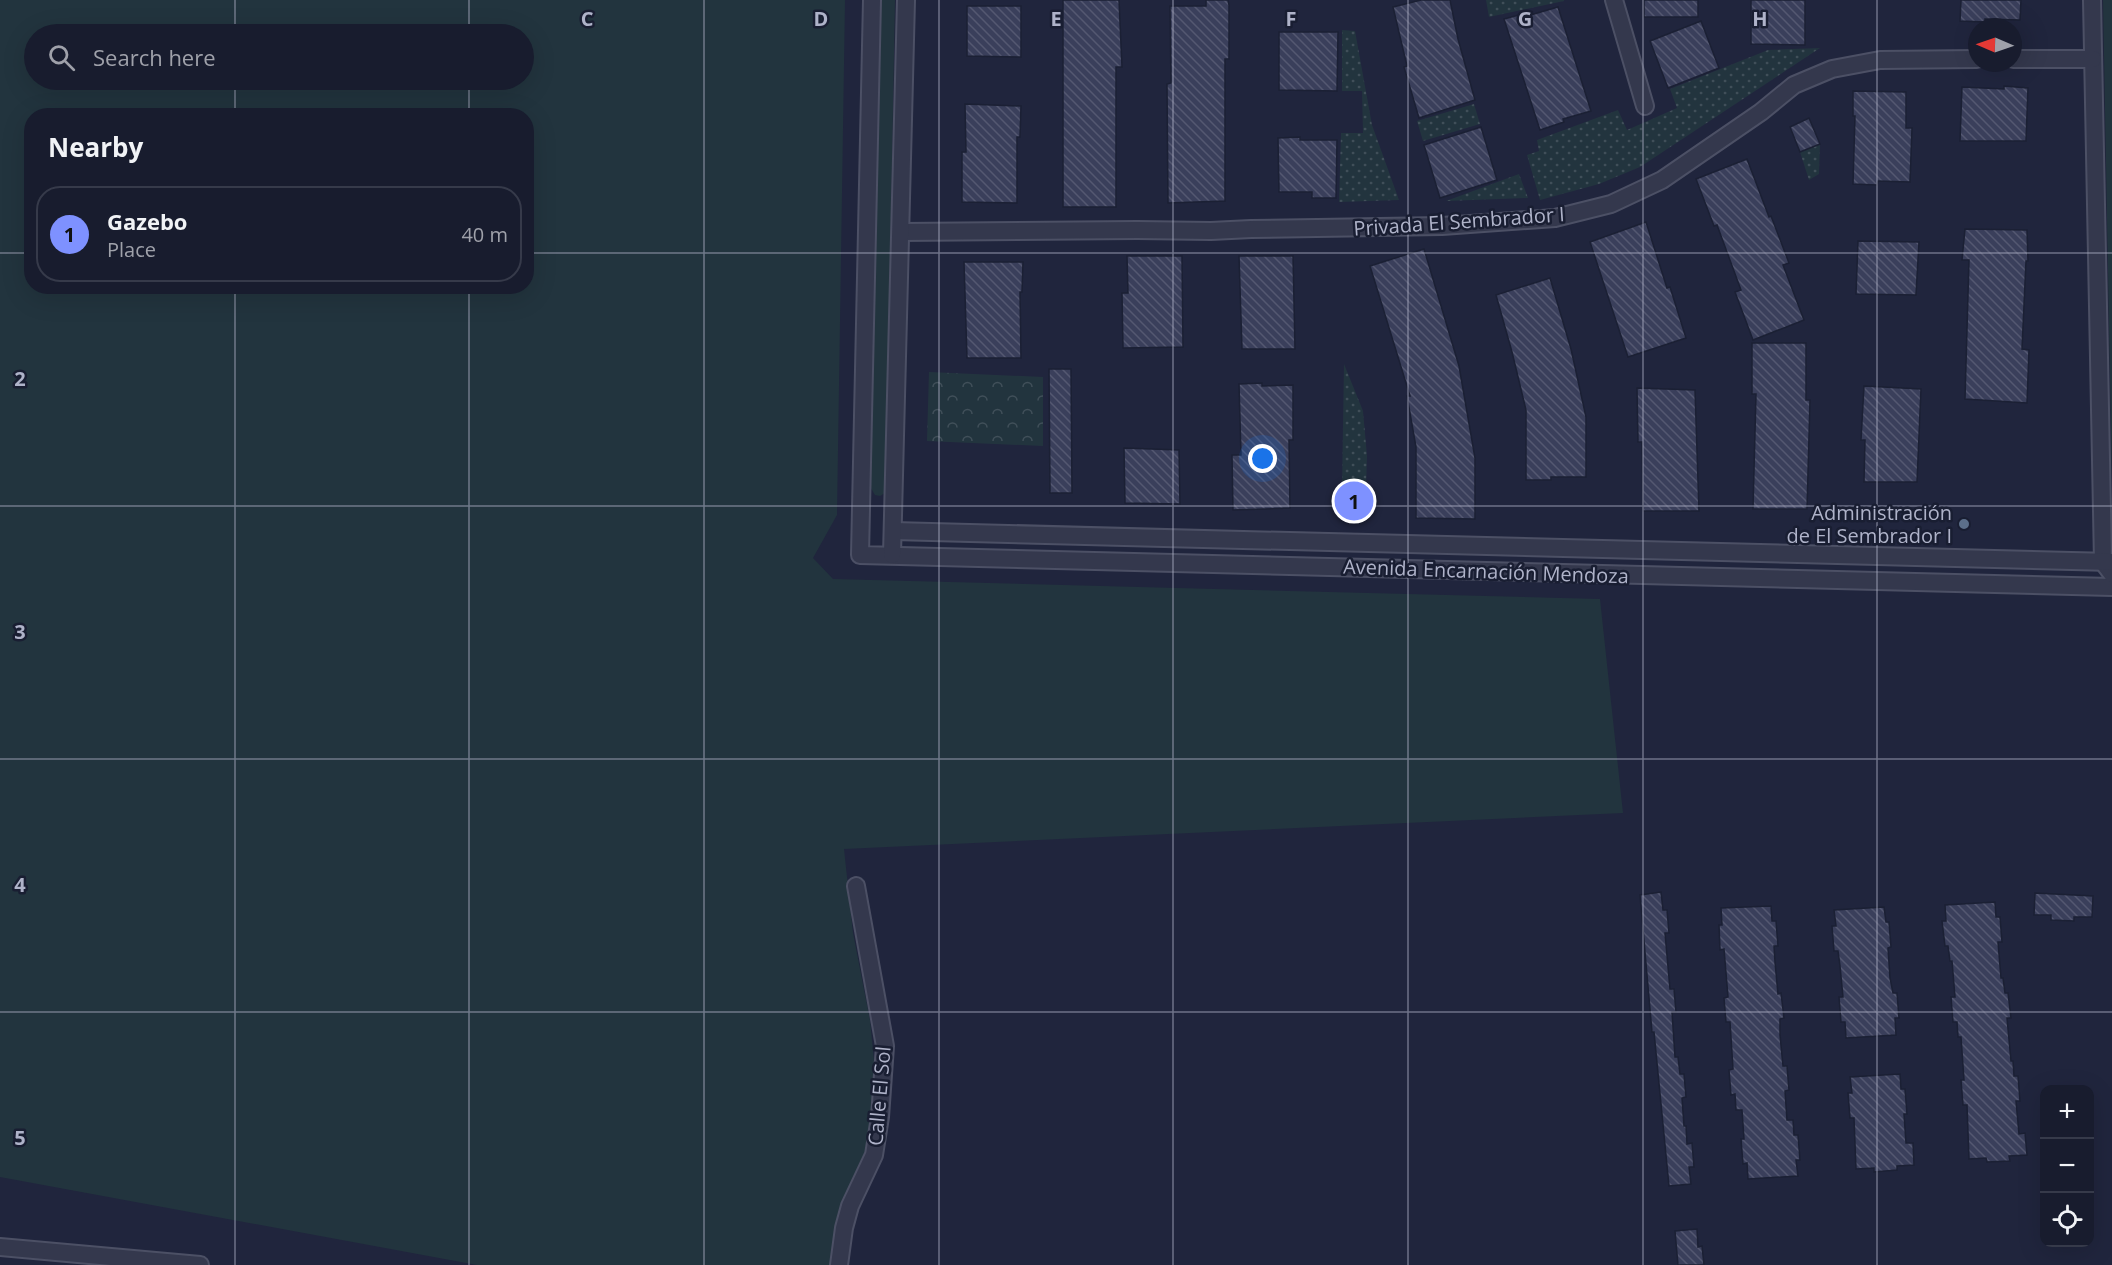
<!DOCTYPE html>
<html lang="en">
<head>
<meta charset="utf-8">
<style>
	body { margin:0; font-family:"Open Sans",sans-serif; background:#212536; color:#f1f3f6 }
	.controls { position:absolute; right:18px; bottom:18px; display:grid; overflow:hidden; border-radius:12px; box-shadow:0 6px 24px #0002 }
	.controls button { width:54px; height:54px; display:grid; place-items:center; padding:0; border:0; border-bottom:2px solid #363a4a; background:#181c2e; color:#f1f3f6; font:30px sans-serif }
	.compass { position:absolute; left:1968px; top:18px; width:54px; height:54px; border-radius:50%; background:#181c2e; box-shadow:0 6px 24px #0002; rotate:272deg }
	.you { position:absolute; left:1263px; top:459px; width:21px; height:21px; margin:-15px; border:4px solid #fff; border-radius:50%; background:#1a73e8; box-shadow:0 0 0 9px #1a73e833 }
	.badge { display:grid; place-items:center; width:39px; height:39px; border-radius:50%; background:#7e91ff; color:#111; font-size:20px; font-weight:700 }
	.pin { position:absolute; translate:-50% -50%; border:3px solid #fff; box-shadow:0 2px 6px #0006 }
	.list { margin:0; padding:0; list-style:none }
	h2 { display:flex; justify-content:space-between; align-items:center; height:78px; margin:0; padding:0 24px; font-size:26px }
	h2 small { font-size:20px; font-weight:400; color:#9fa1aa }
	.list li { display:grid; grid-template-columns:39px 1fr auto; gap:18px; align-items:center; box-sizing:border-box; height:96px; margin:0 12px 12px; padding:0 12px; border:2px solid #363a4a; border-radius:24px }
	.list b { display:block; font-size:22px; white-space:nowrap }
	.list p { margin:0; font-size:20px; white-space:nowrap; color:#9fa1aa }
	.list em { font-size:20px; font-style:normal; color:#9fa1aa }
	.icon { flex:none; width:33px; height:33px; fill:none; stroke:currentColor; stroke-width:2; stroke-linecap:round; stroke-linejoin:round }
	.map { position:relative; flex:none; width:2112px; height:1265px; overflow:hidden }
	.search { position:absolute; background:#181c2e; box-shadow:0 6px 24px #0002; left:24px; top:24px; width:510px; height:66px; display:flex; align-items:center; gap:15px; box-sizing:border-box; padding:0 21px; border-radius:33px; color:#9fa1aa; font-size:22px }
	.panel { position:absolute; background:#181c2e; box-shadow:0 6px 24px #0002; left:24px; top:108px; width:510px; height:186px; border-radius:24px }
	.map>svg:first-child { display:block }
</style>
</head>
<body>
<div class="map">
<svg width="2112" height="1265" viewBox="0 0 2112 1265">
	<defs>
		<pattern id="forest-crowns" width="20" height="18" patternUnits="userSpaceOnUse" patternTransform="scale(1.5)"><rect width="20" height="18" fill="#22343e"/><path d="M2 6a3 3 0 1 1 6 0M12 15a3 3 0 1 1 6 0" fill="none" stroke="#404f59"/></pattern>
		<pattern id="park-dots" width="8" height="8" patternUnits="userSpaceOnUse" patternTransform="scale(1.5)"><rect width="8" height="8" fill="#22343e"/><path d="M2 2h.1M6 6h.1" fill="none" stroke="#404f59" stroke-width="1.8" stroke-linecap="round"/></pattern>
		<pattern id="building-back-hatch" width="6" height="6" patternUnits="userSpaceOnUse" patternTransform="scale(1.5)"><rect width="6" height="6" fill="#3a3f5b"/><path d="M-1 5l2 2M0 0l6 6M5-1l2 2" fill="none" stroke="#545871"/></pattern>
	</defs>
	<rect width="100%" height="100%" fill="#20253d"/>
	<!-- grass -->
	<g fill="#22343e" fill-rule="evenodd">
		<path d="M0 0H845L837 515 813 558 833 579 1600 599 1623 813 844 849 853 933 870 1020 876 1081 870 1146 838 1215 832 1265H477L0 1177ZM34 34H524V80H34ZM32 116H526V286H32Z"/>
		<path d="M881 0H895L886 489 885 493 880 496 875 495 869 485Z"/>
		<path d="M2103 0H2112V487Z"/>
	</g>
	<!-- forest -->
	<path fill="url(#forest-crowns)" d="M929 372 1043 377V446L927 441Z"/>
	<!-- park -->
	<g fill="url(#park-dots)">
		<path d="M1486 0H1564V1L1489 17Z"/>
		<path d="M1342 30 1355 31 1372 125 1399 200 1339 202 1341 133H1363L1362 91H1342Z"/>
		<path d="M1820 48 1640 167 1599 184 1540 200 1527 155 1539 151 1537 140 1618 110 1627 130 1677 108 1670 89 1768 50Z"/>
		<path d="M1474 104 1480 124 1423 141 1417 121Z"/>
		<path d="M1820 144 1819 174 1809 180 1800 152Z"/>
		<path d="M1519 174 1528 198 1446 201Z"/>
		<path d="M1344 364 1363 411 1367 456 1366 489 1342 488Z"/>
	</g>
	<!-- building -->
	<g fill="url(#building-back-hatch)" stroke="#1b2034" stroke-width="1.5">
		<path d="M1063 0H1119L1122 67H1116V207H1063Z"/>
		<path d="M1206 0H1228L1229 5V59H1225V201L1168 203 1167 84 1171 83 1170 6H1206Z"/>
		<path d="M1421 0H1450L1458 39 1475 100 1419 118 1404 67 1407 66 1393 7Z"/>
		<rect x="1644" y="0" width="54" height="17"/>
		<path d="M1751 0H1805V45L1751 44Z"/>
		<path d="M1961 0H2021L2020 20 1985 19V22L1960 21Z"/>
		<path d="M967 6H1021V57L967 56Z"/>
		<path d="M1558 7 1591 111 1563 119 1564 122 1540 130 1504 19 1526 13 1527 16Z"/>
		<path d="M1701 21 1719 68 1668 88 1650 41Z"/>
		<path d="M1279 32H1338L1337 91 1279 90Z"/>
		<path d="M2004 86 2028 88 2026 141H1960L1962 87 2004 89Z"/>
		<path d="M1853 91 1906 92V128H1912L1910 182 1878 181 1877 185 1853 184 1855 116H1853Z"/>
		<path d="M965 104 1021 106 1020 137H1017V203L962 202V152H966Z"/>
		<path d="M1809 118 1820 144 1800 152 1790 127Z"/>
		<path d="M1481 127 1497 180 1440 198 1424 145Z"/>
		<path d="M1300 137V140H1337L1336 198H1312V192H1279L1278 138Z"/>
		<path d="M1747 159 1769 217 1771 216 1789 263 1783 265 1804 320 1753 340 1735 292 1741 290 1717 225 1714 226 1696 179Z"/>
		<path d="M1646 222 1667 288 1670 287 1686 338 1628 357 1590 242Z"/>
		<path d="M1965 229 2027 230 2028 261H2026L2022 349 2029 350 2027 403 1965 399 1969 260H1962Z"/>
		<path d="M1858 241 1919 242 1916 295 1856 294Z"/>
		<path d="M1424 249 1459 366 1475 458V519L1416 518V447L1407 396H1410L1370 266Z"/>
		<path d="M1127 256H1182L1183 347 1123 348 1122 293H1128Z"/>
		<path d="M1239 256H1293L1295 349H1242Z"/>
		<path d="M964 262H1023L1022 292H1020L1021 358H967Z"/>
		<path d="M1550 278 1571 349 1586 417V477H1551V480H1526V410L1512 352 1496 295Z"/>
		<path d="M1752 343H1806V400H1810L1807 509H1753L1756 394H1752Z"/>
		<path d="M1049 369H1071L1072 493H1050Z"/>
		<path d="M1262 383V386L1293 385V440H1289L1290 508 1233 510 1232 455H1241L1239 384Z"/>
		<path d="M1864 386 1921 389 1917 482H1864L1865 440H1861Z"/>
		<path d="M1637 388 1695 390 1699 511H1643L1642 442H1638Z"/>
		<path d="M1124 448 1179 450 1180 504 1125 503Z"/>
		<path d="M1342 488 1366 489 1365 514 1341 513Z"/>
		<path d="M1661 892 1663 910H1667L1669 933H1665L1670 989H1674L1676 1012H1672L1675 1057H1678L1680 1074H1684L1686 1097 1682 1098 1684 1126H1686L1687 1144 1692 1143 1694 1167H1689L1691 1184 1669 1186 1654 1032H1652L1640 895Z"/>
		<path d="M2035 893 2093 896 2092 917H2074V921L2051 920V915H2034Z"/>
		<path d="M1995 902 1996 917H2000L2002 942H1998L2001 978H2003L2005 993H2008L2011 1018H2007L2011 1061H2013L2014 1076H2018L2020 1101H2016L2019 1134 2025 1133 2027 1155 2009 1156 2010 1161 1987 1162 1986 1158 1969 1159 1967 1105H1963L1961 1080H1964L1961 1037H1958L1957 1022H1953L1951 997H1955L1952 961H1950L1948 946H1945L1942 921H1946L1945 905Z"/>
		<path d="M1771 906 1772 921H1776L1778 946H1774L1775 962 1778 994 1781 993 1784 1018 1780 1019V1035L1783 1066H1787L1789 1090 1785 1091 1787 1120H1793L1794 1135H1798L1800 1160H1796L1798 1176 1748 1179 1747 1163 1743 1164 1741 1139H1744L1742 1110H1736L1735 1094 1731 1095 1729 1070 1733 1069 1732 1053 1730 1022H1726L1724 998 1728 997 1724 949 1720 950 1719 925H1722L1721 908Z"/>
		<path d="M1884 907 1886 922H1889L1891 947 1888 948 1890 978 1893 993H1897L1899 1018H1895L1896 1035 1846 1038 1845 1022H1841L1839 997H1843L1840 966 1838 951H1834L1832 926H1836L1834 910Z"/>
		<path d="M1900 1074 1901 1089H1905L1907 1114H1904L1906 1143H1913L1914 1165 1897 1166V1170L1874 1172V1168L1856 1169 1854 1118H1850L1848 1093H1852L1850 1077Z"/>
		<path d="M1697 1229 1698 1247 1702 1246 1704 1265H1678L1675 1231Z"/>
	</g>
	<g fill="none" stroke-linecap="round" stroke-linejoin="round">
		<defs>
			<g id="street">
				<path d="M872 0 860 555 2112 587"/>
				<path d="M1614 0 1645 106"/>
				<path d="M2092 0 2103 562 2112 574"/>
				<path d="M2013 59H2093"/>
				<path d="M901 232 1137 230 1211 231 1251 229 1442 226 1555 218 1611 204 1662 180 1761 112 1794 85 1832 69 1880 60 1977 59"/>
				<path d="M893 531 2112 562"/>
				<path d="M892 555 906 0"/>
				<path d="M0 1247 200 1265"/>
				<path d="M839 1265 844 1228 850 1206 874 1155 880 1117 885 1046 856 886"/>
			</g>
		</defs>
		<!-- street casing -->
		<use href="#street" stroke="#4c5065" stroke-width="20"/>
		<!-- street -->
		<use href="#street" stroke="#34384d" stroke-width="16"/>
	</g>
	<!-- grid -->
	<path fill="none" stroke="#afb3c9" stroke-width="1.5" stroke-opacity="0.55" d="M235 0V34M469 0V34M704 0V1265M939 0V1265M1173 0V1265M1408 0V1265M1643 0V1265M1877 0V1265M235 80V116M469 80V116M0 253H32M526 253H2112M235 286V1265M469 286V1265M0 506H2112M0 759H2112M0 1012H2112"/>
	<!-- markers -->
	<circle fill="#5c6f8a" stroke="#191e32" stroke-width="2" cx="1964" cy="524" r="6"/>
	<g text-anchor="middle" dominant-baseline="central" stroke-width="5" stroke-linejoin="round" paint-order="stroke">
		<!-- street labels -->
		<g font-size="20" fill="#afb3c9" stroke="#191e32">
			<text transform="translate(1459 221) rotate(-4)">Privada El Sembrador I</text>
			<text transform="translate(1486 571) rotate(2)">Avenida Encarnación Mendoza</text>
			<text transform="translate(879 1096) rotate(-85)">Calle El Sol</text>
		</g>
		<!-- poi labels -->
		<g font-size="20" fill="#afb3c9" stroke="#191e32" text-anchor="end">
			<text x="1952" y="512">Administración<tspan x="1952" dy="23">de El Sembrador I</tspan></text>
		</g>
	</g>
	<g font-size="20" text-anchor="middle" font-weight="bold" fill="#afb3c9" stroke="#191e32" stroke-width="5" stroke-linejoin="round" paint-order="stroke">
		<text x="587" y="26">C</text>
		<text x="821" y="26">D</text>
		<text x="1056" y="26">E</text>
		<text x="1291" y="26">F</text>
		<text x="1525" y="26">G</text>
		<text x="1760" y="26">H</text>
		<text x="20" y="386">2</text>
		<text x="20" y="639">3</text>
		<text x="20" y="892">4</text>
		<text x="20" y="1145">5</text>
	</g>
</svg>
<div class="controls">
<button>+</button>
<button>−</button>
<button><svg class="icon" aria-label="locate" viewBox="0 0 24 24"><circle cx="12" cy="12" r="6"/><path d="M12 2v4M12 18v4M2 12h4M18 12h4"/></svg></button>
</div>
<svg class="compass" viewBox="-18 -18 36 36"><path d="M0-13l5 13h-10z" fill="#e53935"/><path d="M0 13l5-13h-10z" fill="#9fa1aa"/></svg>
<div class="you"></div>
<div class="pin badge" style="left:1354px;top:501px">1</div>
<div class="search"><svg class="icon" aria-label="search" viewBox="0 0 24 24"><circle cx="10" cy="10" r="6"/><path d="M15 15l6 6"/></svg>Search here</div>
<section class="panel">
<h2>Nearby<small></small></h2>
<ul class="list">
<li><span class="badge">1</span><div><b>Gazebo</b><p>Place</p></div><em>40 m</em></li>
</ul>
</section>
</div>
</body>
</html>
